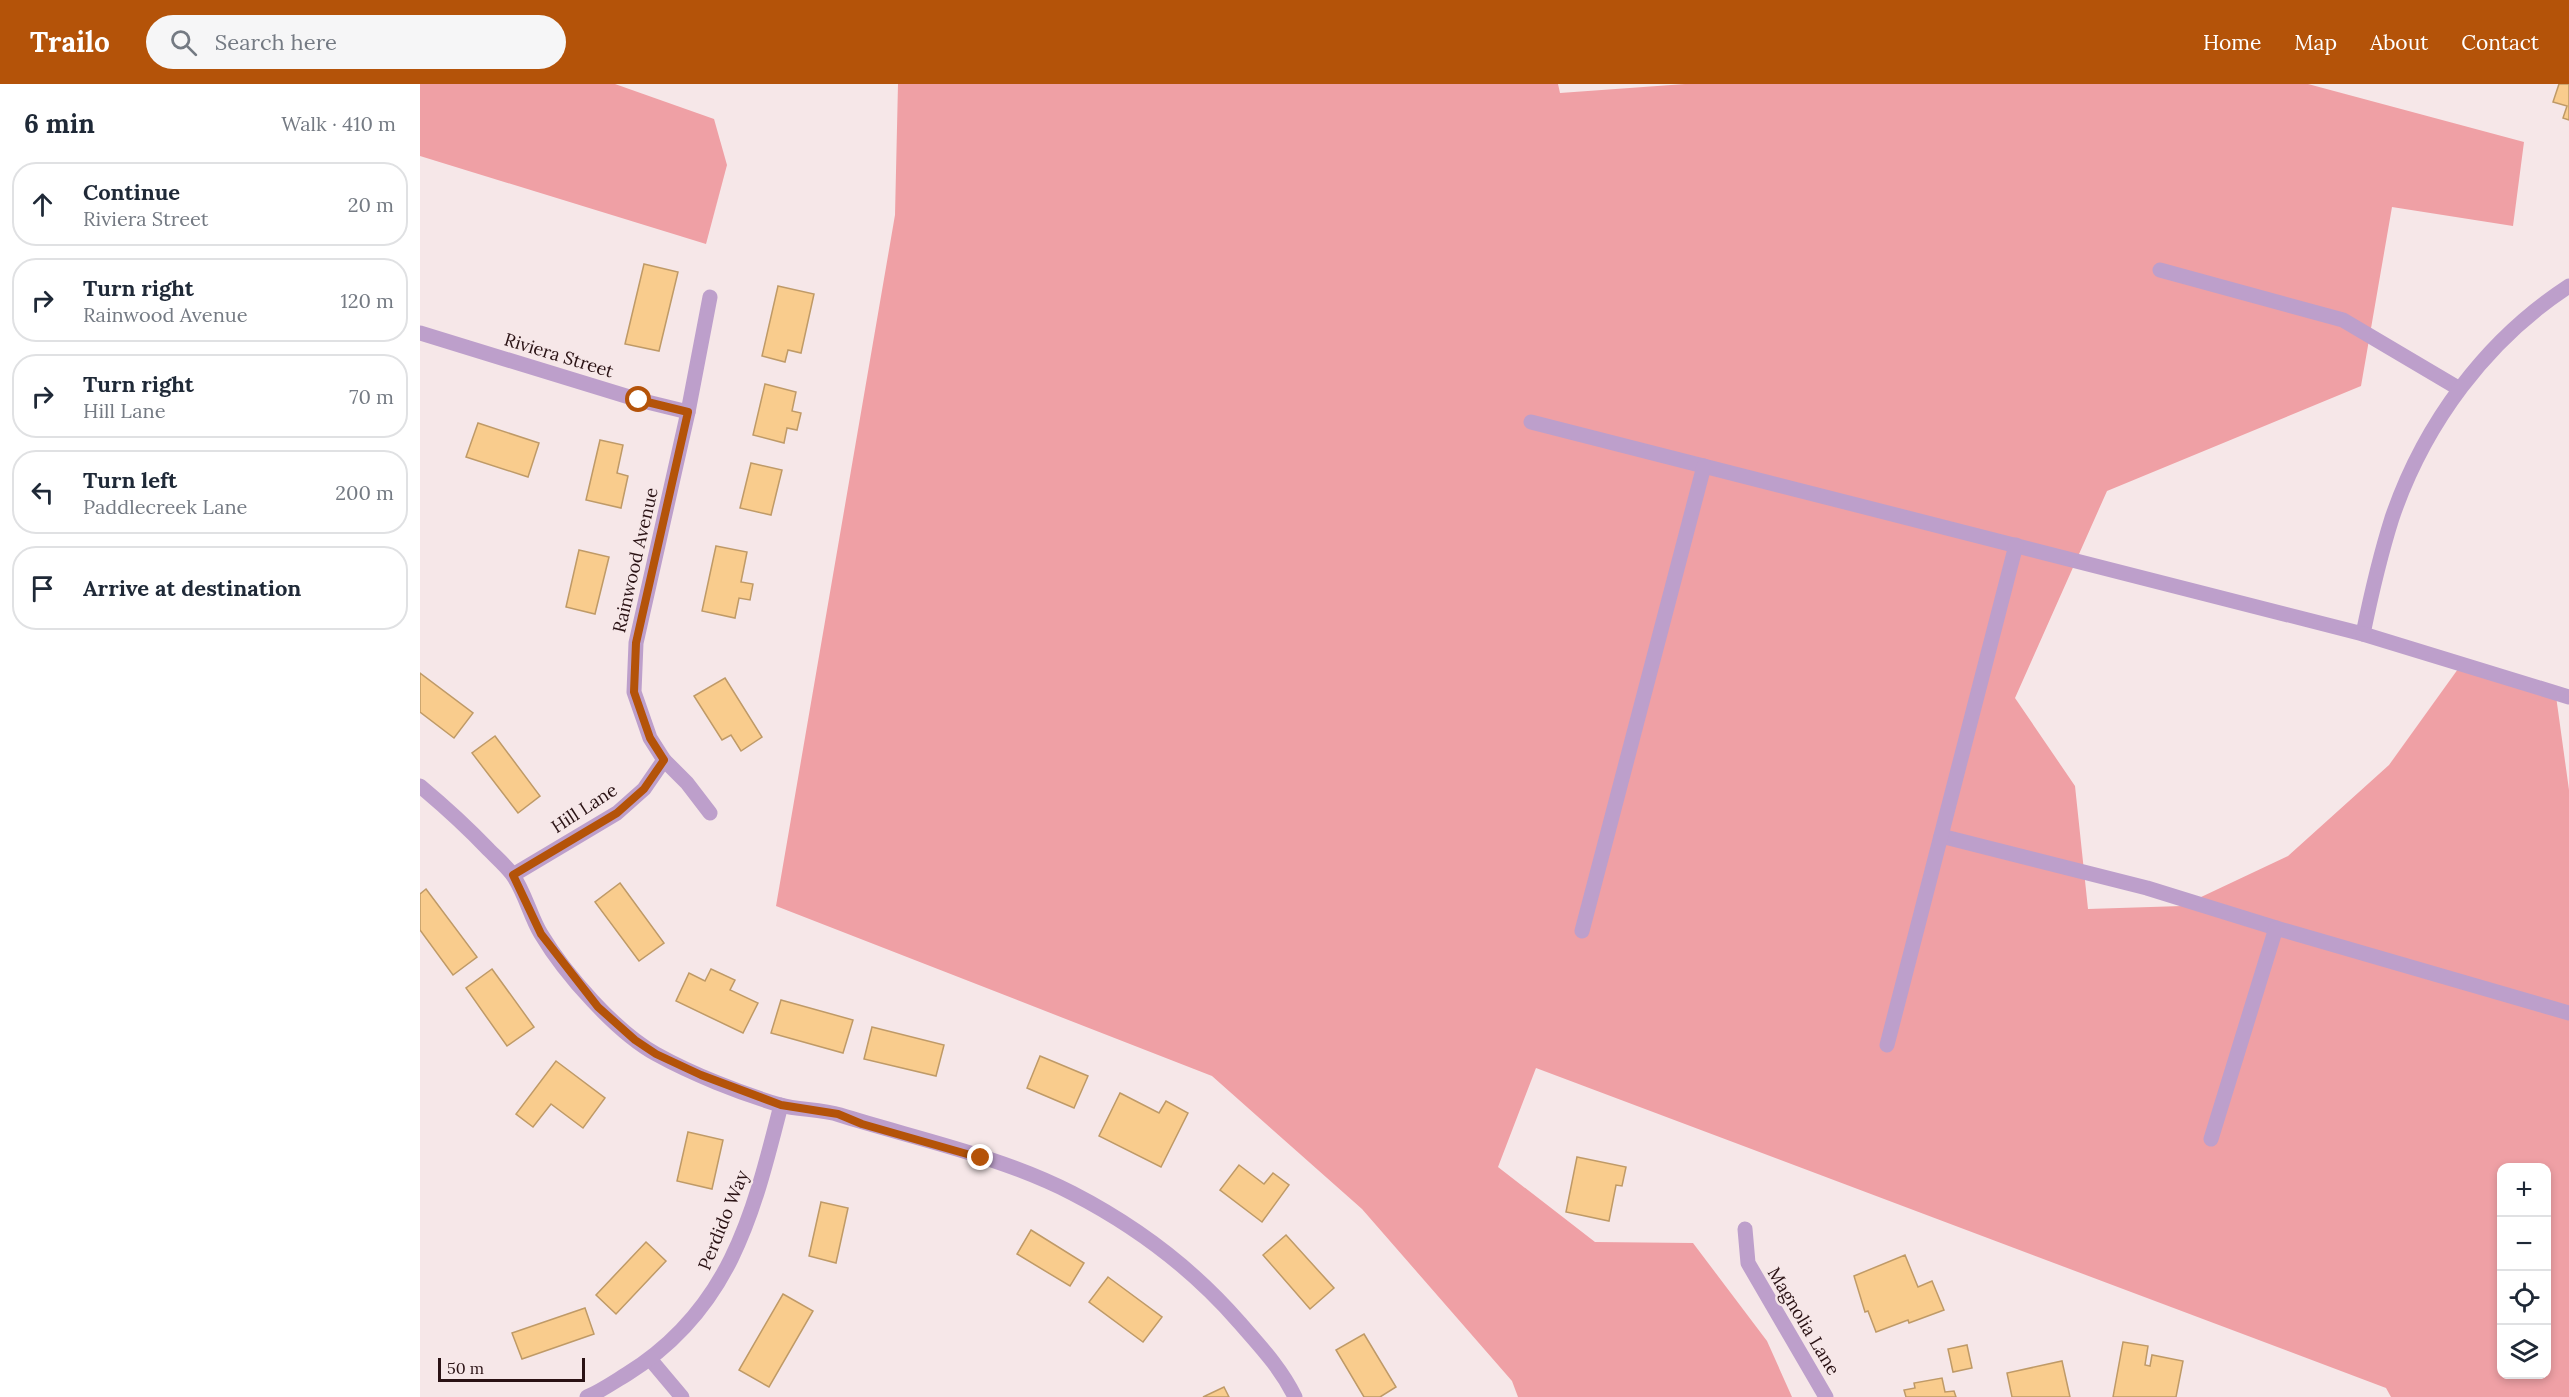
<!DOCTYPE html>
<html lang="en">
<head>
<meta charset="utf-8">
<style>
	body { margin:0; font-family:Lora,serif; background:#f6f6f7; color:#1f2937 }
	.controls { position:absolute; right:18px; bottom:18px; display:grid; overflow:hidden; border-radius:12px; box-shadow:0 3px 9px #0003 }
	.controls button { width:54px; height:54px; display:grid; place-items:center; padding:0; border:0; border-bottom:2px solid #e0e1e3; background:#fff; color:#1f2937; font:30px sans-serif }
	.scale { position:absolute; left:18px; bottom:15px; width:147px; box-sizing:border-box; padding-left:6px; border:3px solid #2a1214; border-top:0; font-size:16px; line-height:21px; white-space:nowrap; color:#2a1214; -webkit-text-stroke:4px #f6e7e8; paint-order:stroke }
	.stop { position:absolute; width:18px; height:18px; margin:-14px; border:4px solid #b45309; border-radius:50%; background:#fff }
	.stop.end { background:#b45309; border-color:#fff; box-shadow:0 2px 6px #0008 }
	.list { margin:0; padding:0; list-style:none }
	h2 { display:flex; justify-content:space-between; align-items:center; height:78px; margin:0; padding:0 24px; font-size:26px }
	h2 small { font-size:20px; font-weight:400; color:#747a83 }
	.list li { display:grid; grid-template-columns:39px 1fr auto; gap:18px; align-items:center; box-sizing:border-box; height:84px; margin:0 12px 12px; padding:0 12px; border:2px solid #e0e1e3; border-radius:24px }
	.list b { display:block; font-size:22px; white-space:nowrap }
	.list p { margin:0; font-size:20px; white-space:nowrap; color:#747a83 }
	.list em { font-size:20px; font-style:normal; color:#747a83 }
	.icon { flex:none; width:33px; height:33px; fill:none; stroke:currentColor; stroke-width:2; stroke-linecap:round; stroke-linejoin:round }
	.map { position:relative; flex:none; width:2149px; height:1313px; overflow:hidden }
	header { display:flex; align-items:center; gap:36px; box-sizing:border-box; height:84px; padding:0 30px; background:#b45309; color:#fff }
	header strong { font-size:28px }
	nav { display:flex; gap:33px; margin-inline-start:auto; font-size:21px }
	.search { width:420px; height:54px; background:#f6f6f7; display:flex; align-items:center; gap:15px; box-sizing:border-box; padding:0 21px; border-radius:33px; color:#747a83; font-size:22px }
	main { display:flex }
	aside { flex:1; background:#fff }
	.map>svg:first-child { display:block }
</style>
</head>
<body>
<header>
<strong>Trailo</strong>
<div class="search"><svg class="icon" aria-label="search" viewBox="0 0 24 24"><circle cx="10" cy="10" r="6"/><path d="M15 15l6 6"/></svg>Search here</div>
<nav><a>Home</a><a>Map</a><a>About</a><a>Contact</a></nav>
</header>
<main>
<aside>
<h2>6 min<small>Walk · 410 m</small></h2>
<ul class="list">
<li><svg class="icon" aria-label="ahead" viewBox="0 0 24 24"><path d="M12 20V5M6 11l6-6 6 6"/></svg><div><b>Continue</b><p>Riviera Street</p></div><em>20 m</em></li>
<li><svg class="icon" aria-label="right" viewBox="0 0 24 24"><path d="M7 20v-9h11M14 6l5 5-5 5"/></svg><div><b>Turn right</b><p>Rainwood Avenue</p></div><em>120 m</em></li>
<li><svg class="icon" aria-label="right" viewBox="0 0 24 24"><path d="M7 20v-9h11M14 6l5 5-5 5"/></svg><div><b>Turn right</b><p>Hill Lane</p></div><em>70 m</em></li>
<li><svg class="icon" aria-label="left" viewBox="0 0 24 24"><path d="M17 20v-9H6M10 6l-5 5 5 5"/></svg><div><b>Turn left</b><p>Paddlecreek Lane</p></div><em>200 m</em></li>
<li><svg class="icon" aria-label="arrive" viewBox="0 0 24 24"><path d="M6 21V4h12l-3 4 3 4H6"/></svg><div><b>Arrive at destination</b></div></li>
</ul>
</aside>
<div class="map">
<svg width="2149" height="1313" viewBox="0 0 2149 1313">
	<rect width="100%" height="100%" fill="#f6e7e8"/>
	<!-- forest -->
	<g fill="#efa0a5" fill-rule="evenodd">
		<path d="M0 0H195L294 35 307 81 286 160 0 72Z"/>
		<path d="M478 0H1138L1140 9 1265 0H1888L2104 58 2093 142 1972 123 1941 302 1687 407 1595 614 1655 702 1668 825 1762 822 1868 772 1969 681 2038 585 2136 612 2149 706V1313H1971L1966 1304 1116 984 1078 1083 1175 1158 1273 1159 1347 1257 1372 1313H1098L1092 1297 942 1125 792 992 356 822 475 131ZM2082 1084H2126V1290H2082Z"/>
	</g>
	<!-- building -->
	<g fill="#f9cc8d" stroke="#bf9a67" stroke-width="1.5">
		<path d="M2139 0H2149V36L2143 34 2147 22 2133 18Z"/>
		<path d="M224 180 258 188 239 267 205 260Z"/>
		<path d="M358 202 394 210 381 269 368 266 365 278 342 272Z"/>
		<path d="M345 300 376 308 372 327 381 329 377 346 367 344 364 359 333 351Z"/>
		<path d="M58 339 119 359 108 393 46 373Z"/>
		<path d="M180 356 203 361 197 389 208 392 201 424 166 416Z"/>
		<path d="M331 379 362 386 351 431 320 424Z"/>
		<path d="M296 462 327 468 321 498 333 500 330 516 319 514 315 534 282 527Z"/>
		<path d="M159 466 189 473 175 530 146 523Z"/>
		<path d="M0 589 53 629 34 654 0 628Z"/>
		<path d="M305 594 342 653 321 667 311 651 302 656 274 612Z"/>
		<path d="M75 652 120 712 98 729 52 669Z"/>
		<path d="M200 799 244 859 219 877 175 818Z"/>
		<path d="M6 805 57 873 33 891 0 846V810Z"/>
		<path d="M72 885 114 943 87 962 46 904Z"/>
		<path d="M291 885 315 896 310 906 338 919 323 949 256 917 269 889 285 897Z"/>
		<path d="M361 916 433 936 423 969 351 949Z"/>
		<path d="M452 943 524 961 516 992 444 975Z"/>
		<path d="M620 972 668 992 654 1024 607 1004Z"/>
		<path d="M136 977 185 1014 163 1044 131 1020 113 1043 96 1030Z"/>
		<path d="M700 1009 739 1029 746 1017 768 1029 741 1083 679 1052Z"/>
		<path d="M268 1048 303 1056 292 1105 257 1097Z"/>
		<path d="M1157 1073 1206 1083 1202 1102 1196 1101 1189 1137 1146 1128Z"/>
		<path d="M819 1081 844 1100 853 1089 869 1101 842 1138 800 1106Z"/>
		<path d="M401 1118 428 1124 416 1179 389 1172Z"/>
		<path d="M611 1146 664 1179 650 1202 597 1170Z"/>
		<path d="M866 1151 914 1204 890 1225 843 1171Z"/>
		<path d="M226 1158 246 1177 196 1230 176 1211Z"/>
		<path d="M1485 1171 1498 1203 1512 1197 1524 1226 1489 1239 1488 1236 1456 1248 1448 1227 1445 1228 1434 1192Z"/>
		<path d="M688 1193 742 1233 723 1258 669 1218Z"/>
		<path d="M363 1210 393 1227 349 1303 319 1286Z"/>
		<path d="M165 1224 174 1250 102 1275 92 1249Z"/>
		<path d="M944 1250 976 1303 960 1313H944L916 1266Z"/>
		<path d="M1703 1258 1728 1262 1725 1281 1730 1282 1732 1271 1763 1277 1756 1313H1693Z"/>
		<path d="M1547 1261 1552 1284 1533 1288 1528 1265Z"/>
		<path d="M1642 1277 1650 1313H1592L1587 1289Z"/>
		<path d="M1522 1294 1525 1308 1534 1307 1536 1313H1486L1484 1306 1495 1304 1494 1299Z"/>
		<path d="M804 1303 809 1313H783Z"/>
	</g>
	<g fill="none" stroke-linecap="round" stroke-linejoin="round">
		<!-- street -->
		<g stroke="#bd9fcb" stroke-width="15">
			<path d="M1740 186 1923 236 2038 304"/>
			<path d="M0 249 219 316 268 328"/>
			<path d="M1111 338 1943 550C1951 511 1960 472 1972 434 2004 340 2066 256 2149 202"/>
			<path d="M1943 550 2149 613"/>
			<path d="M0 702C24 722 47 743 69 766 77 774 86 782 92 790 105 808 110 832 121 850 145 890 196 948 236 970 272 990 320 1009 360 1021 379 1026 401 1025 420 1031 497 1055 580 1072 652 1109 716 1142 772 1184 819 1238 840 1262 861 1284 875 1313"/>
			<path d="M290 729 267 699 244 676 230 654 214 608 216 559 268 328 290 213"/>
			<path d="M1521 752 1727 804 1856 844"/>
			<path d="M93 791 197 729 224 705 244 676"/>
			<path d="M1162 847 1284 382"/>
			<path d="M1467 961 1596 461"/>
			<path d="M1791 1055 1856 844 2149 929"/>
			<path d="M1325 1145 1328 1179 1406 1313"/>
			<path d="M230 1275 262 1313"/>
			<path d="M167 1313C181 1307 194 1298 207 1290 310 1226 333 1131 361 1021"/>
		</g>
	</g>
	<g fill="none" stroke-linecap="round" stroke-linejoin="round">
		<!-- route -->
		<path stroke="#b45309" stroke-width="8" d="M219 316 268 328 216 559 214 608 230 654 244 676 224 705 197 729 93 791 121 850 178 923 215 956 236 970 281 991 361 1021 418 1030 442 1040 561 1074"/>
	</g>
	<g text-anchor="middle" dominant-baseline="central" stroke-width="5" stroke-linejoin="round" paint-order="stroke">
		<!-- street labels -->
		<g font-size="18" fill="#2a1214" stroke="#f6e7e8">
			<text transform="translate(139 271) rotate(17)">Riviera Street</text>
			<text transform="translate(215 476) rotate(-77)">Rainwood Avenue</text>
			<text transform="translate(164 724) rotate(-33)">Hill Lane</text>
			<text transform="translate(303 1136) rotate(-68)">Perdido Way</text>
			<text transform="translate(1384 1237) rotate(59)">Magnolia Lane</text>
		</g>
	</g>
</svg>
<div class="controls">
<button>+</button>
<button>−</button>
<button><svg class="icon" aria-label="locate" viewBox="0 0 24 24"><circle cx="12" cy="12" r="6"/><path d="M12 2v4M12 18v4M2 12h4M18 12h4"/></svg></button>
<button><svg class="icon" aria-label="layers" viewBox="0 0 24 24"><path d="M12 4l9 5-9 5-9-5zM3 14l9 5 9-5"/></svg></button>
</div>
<div class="scale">50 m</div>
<div class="stop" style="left:219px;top:316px"></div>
<div class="stop end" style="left:561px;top:1074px"></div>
</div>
</main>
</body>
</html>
